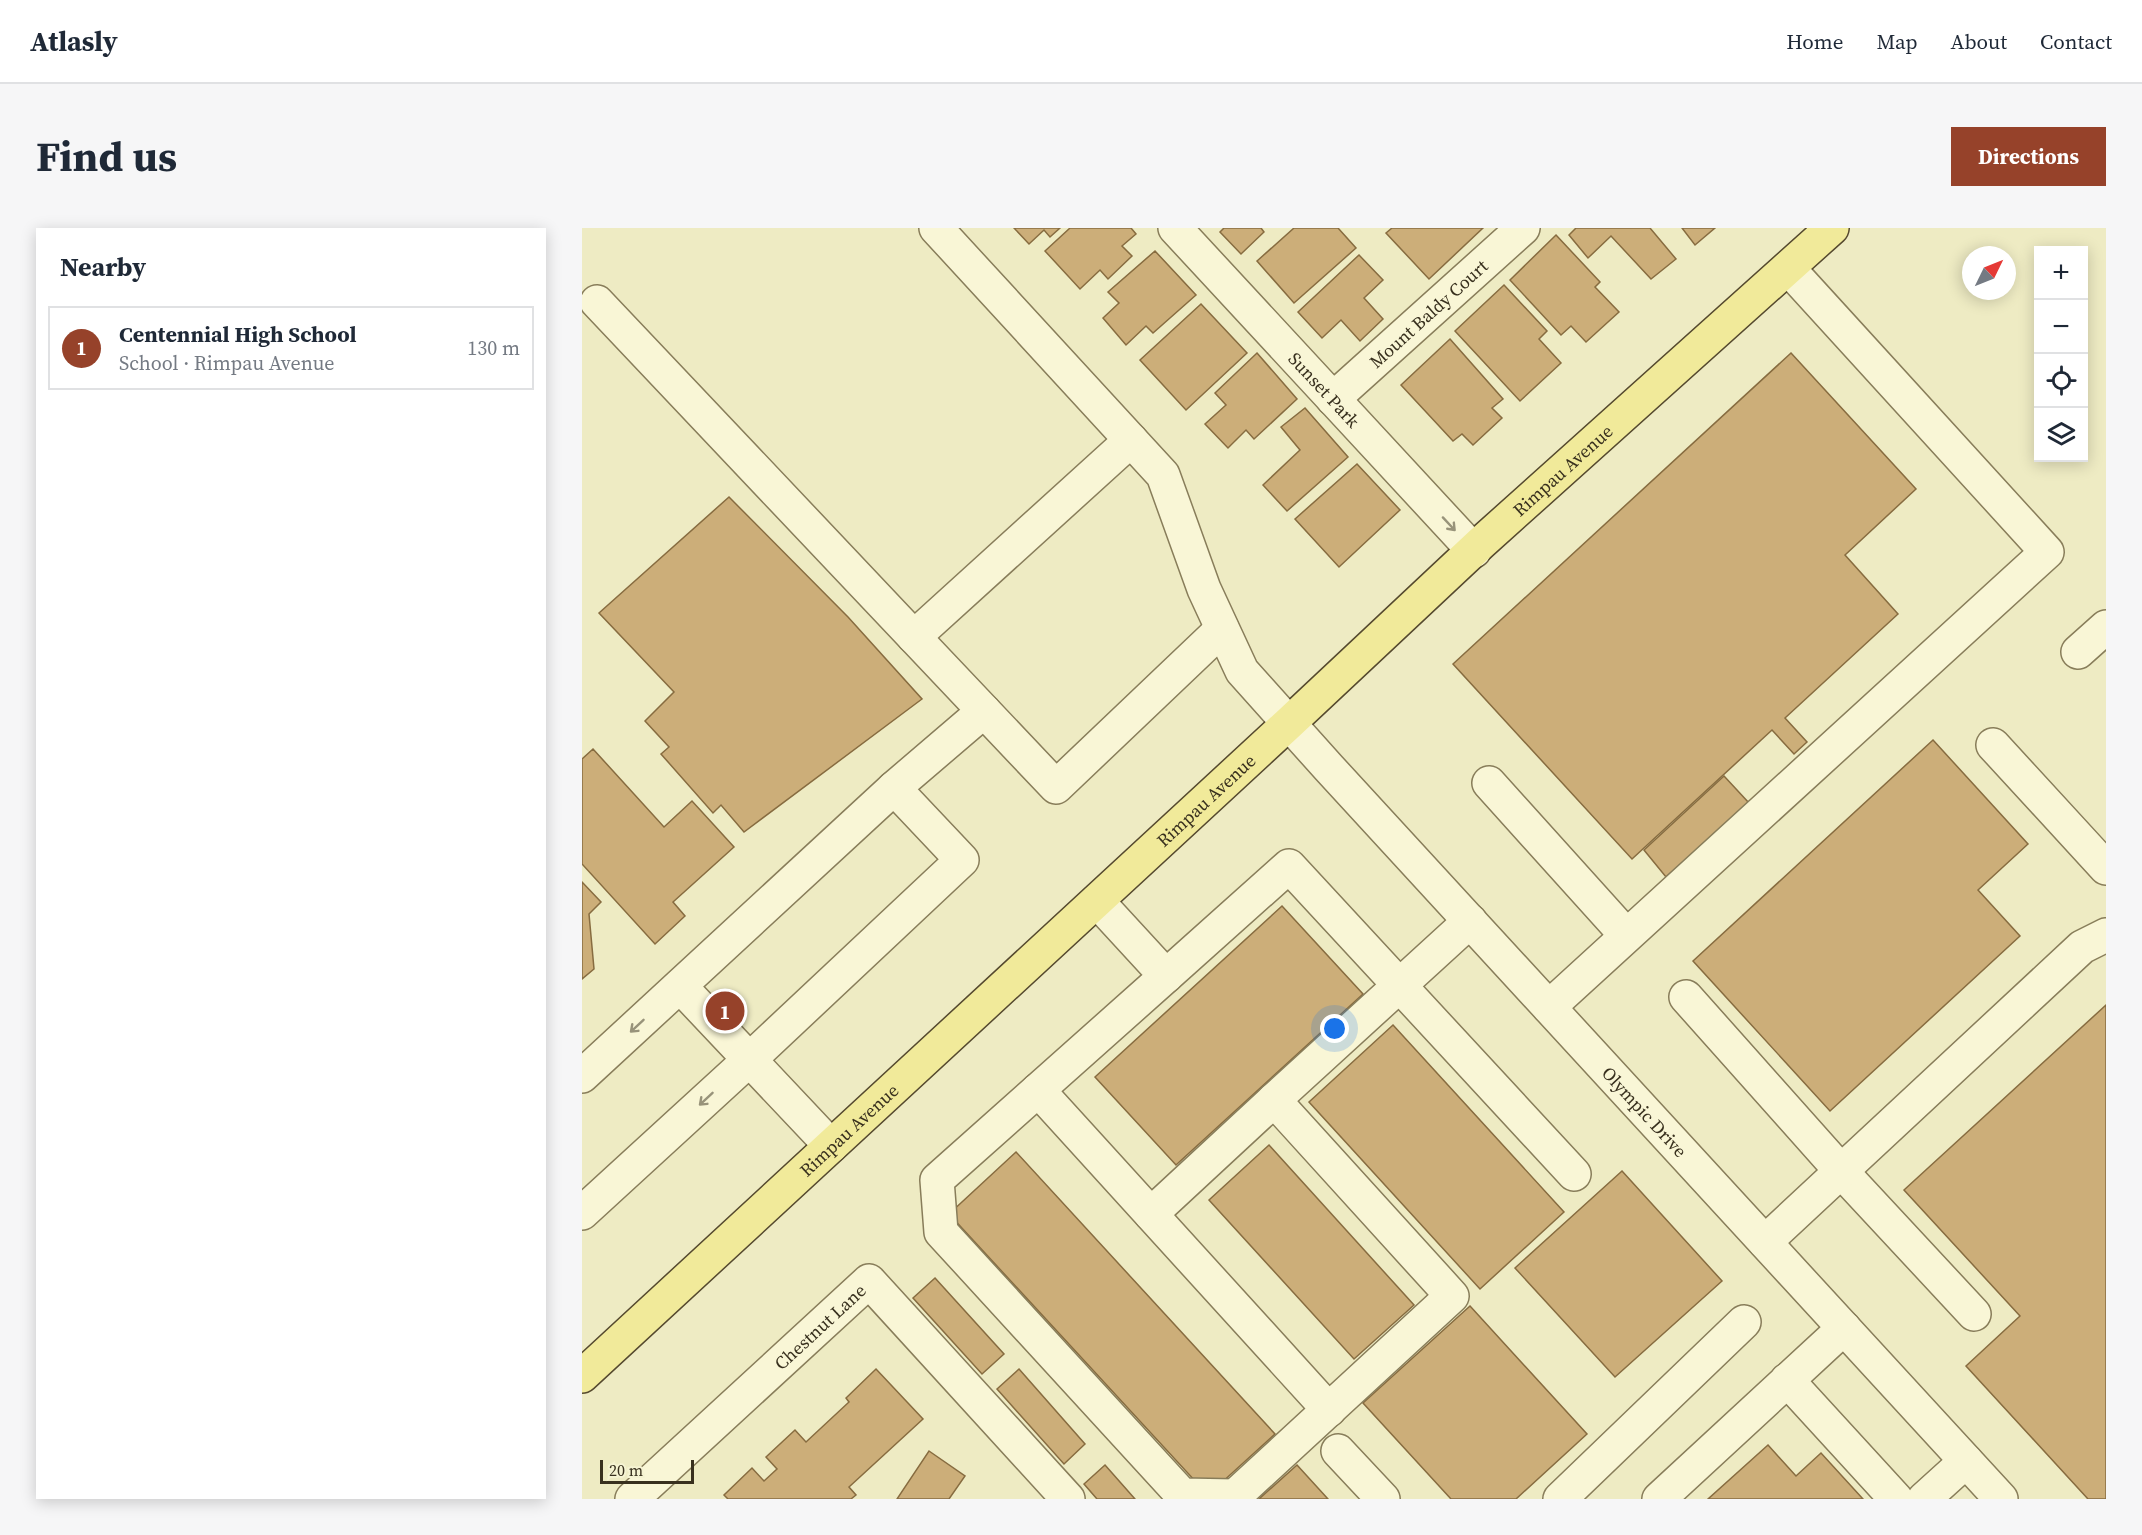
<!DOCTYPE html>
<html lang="en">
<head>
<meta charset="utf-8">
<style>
	body { margin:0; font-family:"Source Serif 4",serif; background:#f6f6f7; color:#1f2937 }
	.controls { position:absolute; right:18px; top:18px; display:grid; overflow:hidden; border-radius:0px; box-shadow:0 3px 15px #0003 }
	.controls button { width:54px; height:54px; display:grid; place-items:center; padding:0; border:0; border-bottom:2px solid #e0e1e3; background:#fff; color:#1f2937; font:30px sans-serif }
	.compass { position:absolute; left:1380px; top:18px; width:54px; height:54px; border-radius:50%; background:#fff; box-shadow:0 3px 15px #0003; rotate:47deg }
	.scale { position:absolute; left:18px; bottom:15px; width:94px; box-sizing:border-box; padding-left:6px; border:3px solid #38301e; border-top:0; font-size:16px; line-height:21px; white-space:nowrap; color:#38301e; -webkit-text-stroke:4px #f5f3d2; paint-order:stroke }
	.you { position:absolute; left:753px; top:801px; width:21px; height:21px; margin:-15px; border:4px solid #fff; border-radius:50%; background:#1a73e8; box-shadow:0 0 0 9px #1a73e833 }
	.badge { display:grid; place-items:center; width:39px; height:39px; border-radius:50%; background:#96422a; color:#fff; font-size:20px; font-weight:700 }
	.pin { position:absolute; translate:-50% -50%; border:3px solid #fff; box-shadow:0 2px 6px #0006 }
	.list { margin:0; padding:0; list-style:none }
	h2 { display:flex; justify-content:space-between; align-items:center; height:78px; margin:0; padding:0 24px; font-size:26px }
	h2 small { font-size:20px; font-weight:400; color:#747a83 }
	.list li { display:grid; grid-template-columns:39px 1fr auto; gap:18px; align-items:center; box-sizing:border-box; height:84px; margin:0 12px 12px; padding:0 12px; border:2px solid #e0e1e3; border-radius:0px }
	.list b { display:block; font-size:22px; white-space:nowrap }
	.list p { margin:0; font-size:20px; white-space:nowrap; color:#747a83 }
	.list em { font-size:20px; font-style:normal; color:#747a83 }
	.icon { flex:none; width:33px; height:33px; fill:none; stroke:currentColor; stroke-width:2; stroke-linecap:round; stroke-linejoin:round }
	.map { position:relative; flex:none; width:1524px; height:1271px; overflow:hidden; border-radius:0px }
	header { display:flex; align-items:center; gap:36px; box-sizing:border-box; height:84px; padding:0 30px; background:#fff; border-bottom:2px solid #e0e1e3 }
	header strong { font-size:28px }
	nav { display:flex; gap:33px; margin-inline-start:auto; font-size:21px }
	.intro { display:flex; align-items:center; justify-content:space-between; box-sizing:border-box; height:144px; padding:0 36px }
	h1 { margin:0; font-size:42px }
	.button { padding:15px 27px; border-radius:0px; background:#96422a; color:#fff; font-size:21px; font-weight:700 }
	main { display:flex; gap:36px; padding:0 36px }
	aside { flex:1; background:#fff; border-radius:0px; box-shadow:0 3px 15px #0003 }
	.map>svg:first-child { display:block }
</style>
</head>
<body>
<header>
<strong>Atlasly</strong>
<nav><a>Home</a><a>Map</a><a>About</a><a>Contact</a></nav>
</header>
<div class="intro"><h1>Find us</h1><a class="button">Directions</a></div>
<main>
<aside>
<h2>Nearby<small></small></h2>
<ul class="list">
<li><span class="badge">1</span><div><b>Centennial High School</b><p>School · Rimpau Avenue</p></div><em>130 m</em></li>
</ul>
</aside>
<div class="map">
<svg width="1524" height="1271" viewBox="0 0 1524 1271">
	<rect width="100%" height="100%" fill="#eeebc3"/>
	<!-- building -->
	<g fill="#ccae79" stroke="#876c40" stroke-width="1.5">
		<path d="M432 0H478L468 9 462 2 447 16Z"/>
		<path d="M488 0H549L554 6 540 18 550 28 526 51 518 42 498 61 463 23Z"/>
		<path d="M642 0H679L682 4 659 26 638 4Z"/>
		<path d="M712 0H756L774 20 712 75 675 33Z"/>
		<path d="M810 0H901L847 51 804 5Z"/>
		<path d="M994 0H1068L1094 31 1069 51 1029 8 1006 30 987 7Z"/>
		<path d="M1100 0H1133L1113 17Z"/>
		<path d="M974 7 1018 54 1013 59 1037 84 1004 114 989 98 979 107 928 52Z"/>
		<path d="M573 23 614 67 571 105 564 98 544 117 521 90 537 75 526 64Z"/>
		<path d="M777 27 801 52 782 70 801 91 778 113 759 92 740 110 716 84Z"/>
		<path d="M922 57 965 103 957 111 979 135 938 173 873 103Z"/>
		<path d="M619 76 665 125 604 182 558 132Z"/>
		<path d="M868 111 921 171 910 180 920 190 891 217 880 206 871 213 819 157Z"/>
		<path d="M675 125 715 171 672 211 664 202 646 220 623 196 644 177 633 165Z"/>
		<path d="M1209 125 1334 261 1263 327 1316 386 1203 490 1225 514 1212 526 1190 502 1050 631 871 436Z"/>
		<path d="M723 180 766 229 705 283 681 257 718 222 699 199Z"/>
		<path d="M775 236 818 282 757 339 713 291Z"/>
		<path d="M147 269 266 389 340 471 162 604 139 577 131 585 79 526 87 519 63 493 92 464 17 385Z"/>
		<path d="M1351 512 1446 616 1396 662 1438 708 1248 883 1111 733Z"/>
		<path d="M11 521 82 599 110 573 152 619 91 674 103 688 73 716 0 636V531Z"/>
		<path d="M1142 548 1167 575 1084 649 1062 622Z"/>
		<path d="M0 654 19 674 7 686 12 741 0 751Z"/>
		<path d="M700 678 781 766 594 937 513 849Z"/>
		<path d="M1524 777V1271H1506L1384 1138 1438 1088 1322 962Z"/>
		<path d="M811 797 982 984 898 1061 727 874Z"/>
		<path d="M687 917 832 1077 772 1131 627 972Z"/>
		<path d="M434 924 693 1206 626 1267 367 986Z"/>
		<path d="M1040 943 1140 1053 1033 1149 933 1040Z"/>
		<path d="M353 1050 422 1126 400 1146 331 1070Z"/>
		<path d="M888 1078 1005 1206 934 1271H869L781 1175Z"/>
		<path d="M294 1141 341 1191 267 1259 274 1267 269 1271H146L142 1267 170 1240 182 1253 195 1241 184 1229 213 1202 224 1214 267 1174 264 1170Z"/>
		<path d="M437 1141 503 1216 482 1236 415 1161Z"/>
		<path d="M1186 1217 1214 1248 1239 1225 1281 1271H1126Z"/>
		<path d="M347 1223 383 1248 367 1271H315Z"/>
		<path d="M523 1237 553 1271H515L502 1256Z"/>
		<path d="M715 1237 746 1271H677Z"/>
	</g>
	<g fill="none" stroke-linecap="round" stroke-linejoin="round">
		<defs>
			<g id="minor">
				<path id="s1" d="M354 0 581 247 622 361 660 443 747 540 1419 1271"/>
				<path id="s2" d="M593 0 892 323"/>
				<path d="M15 74 332 409 549 212"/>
				<path id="s3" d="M751 171 941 0"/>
				<path d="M332 409 474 559 640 401"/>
				<path d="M1496 424 1524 399"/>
				<path d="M1411 517 1524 640"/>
				<path d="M907 555 1044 707"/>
				<path d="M312 560 402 483"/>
				<path d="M515 673 584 748 355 952 359 1004 600 1267 653 1268 870 1068 692 872 888 693"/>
				<path d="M584 748 707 638 992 946"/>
				<path d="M98 758 249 918"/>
				<path d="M1104 769 1259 943 1392 1086"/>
				<path d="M967 779 1465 324 1206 40"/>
				<path d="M0 848 312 560 380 632 167 832 0 985"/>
				<path d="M456 862 747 1182"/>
				<path d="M569 986 692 872"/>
				<path d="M1183 1014 1500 719 1524 707"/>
				<path d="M1205 1152 1314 1271"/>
				<path d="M756 1223 801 1271"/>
				<path id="s4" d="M50 1271 287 1053 486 1271"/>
				<path d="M978 1271 1162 1094"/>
				<path d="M1077 1271 1262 1100"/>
				<path d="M1342 1271 1384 1233"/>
			</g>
			<g id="major">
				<path id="s5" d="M0 1148 706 496 899 315 1250 0"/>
			</g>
		</defs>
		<!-- minor casing -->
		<use href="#minor" stroke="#887d5a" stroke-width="36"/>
		<!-- major casing -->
		<use href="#major" stroke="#55492e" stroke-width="36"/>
		<!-- minor -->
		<use href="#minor" stroke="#f9f6d6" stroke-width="33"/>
		<!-- major -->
		<use href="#major" stroke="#f1ea9a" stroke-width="33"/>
	</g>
	<!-- one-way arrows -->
	<defs><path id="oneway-shaft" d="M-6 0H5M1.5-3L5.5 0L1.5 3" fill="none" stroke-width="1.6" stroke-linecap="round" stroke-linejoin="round" transform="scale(1.5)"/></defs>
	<g stroke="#98937a">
		<use href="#oneway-shaft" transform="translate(867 296) rotate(47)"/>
		<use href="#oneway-shaft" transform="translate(55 798) rotate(137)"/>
		<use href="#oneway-shaft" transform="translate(124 871) rotate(137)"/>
	</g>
	<g text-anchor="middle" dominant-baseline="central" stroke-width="4.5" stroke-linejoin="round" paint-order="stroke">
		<!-- street labels -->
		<g font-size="18" fill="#38301e" stroke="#f5f3d2">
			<text stroke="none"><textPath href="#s3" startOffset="128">Mount Baldy Court</textPath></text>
			<text stroke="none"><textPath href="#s2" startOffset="220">Sunset Park</textPath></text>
			<text stroke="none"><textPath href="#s5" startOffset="1335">Rimpau Avenue</textPath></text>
			<text stroke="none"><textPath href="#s5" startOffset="849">Rimpau Avenue</textPath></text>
			<text stroke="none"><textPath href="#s1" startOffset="1144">Olympic Drive</textPath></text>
			<text stroke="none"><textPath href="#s5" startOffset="363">Rimpau Avenue</textPath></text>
			<text stroke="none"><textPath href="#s4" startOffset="255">Chestnut Lane</textPath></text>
		</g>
	</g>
</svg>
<div class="controls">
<button>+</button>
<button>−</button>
<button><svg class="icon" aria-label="locate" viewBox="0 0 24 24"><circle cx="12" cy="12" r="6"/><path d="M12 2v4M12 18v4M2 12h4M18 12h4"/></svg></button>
<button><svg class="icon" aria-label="layers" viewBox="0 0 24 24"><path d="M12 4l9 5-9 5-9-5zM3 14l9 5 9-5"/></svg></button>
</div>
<svg class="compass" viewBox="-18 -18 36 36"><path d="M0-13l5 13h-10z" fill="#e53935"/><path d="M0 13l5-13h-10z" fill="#747a83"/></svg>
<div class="scale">20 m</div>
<div class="you"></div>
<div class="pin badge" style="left:143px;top:783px">1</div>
</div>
</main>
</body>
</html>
